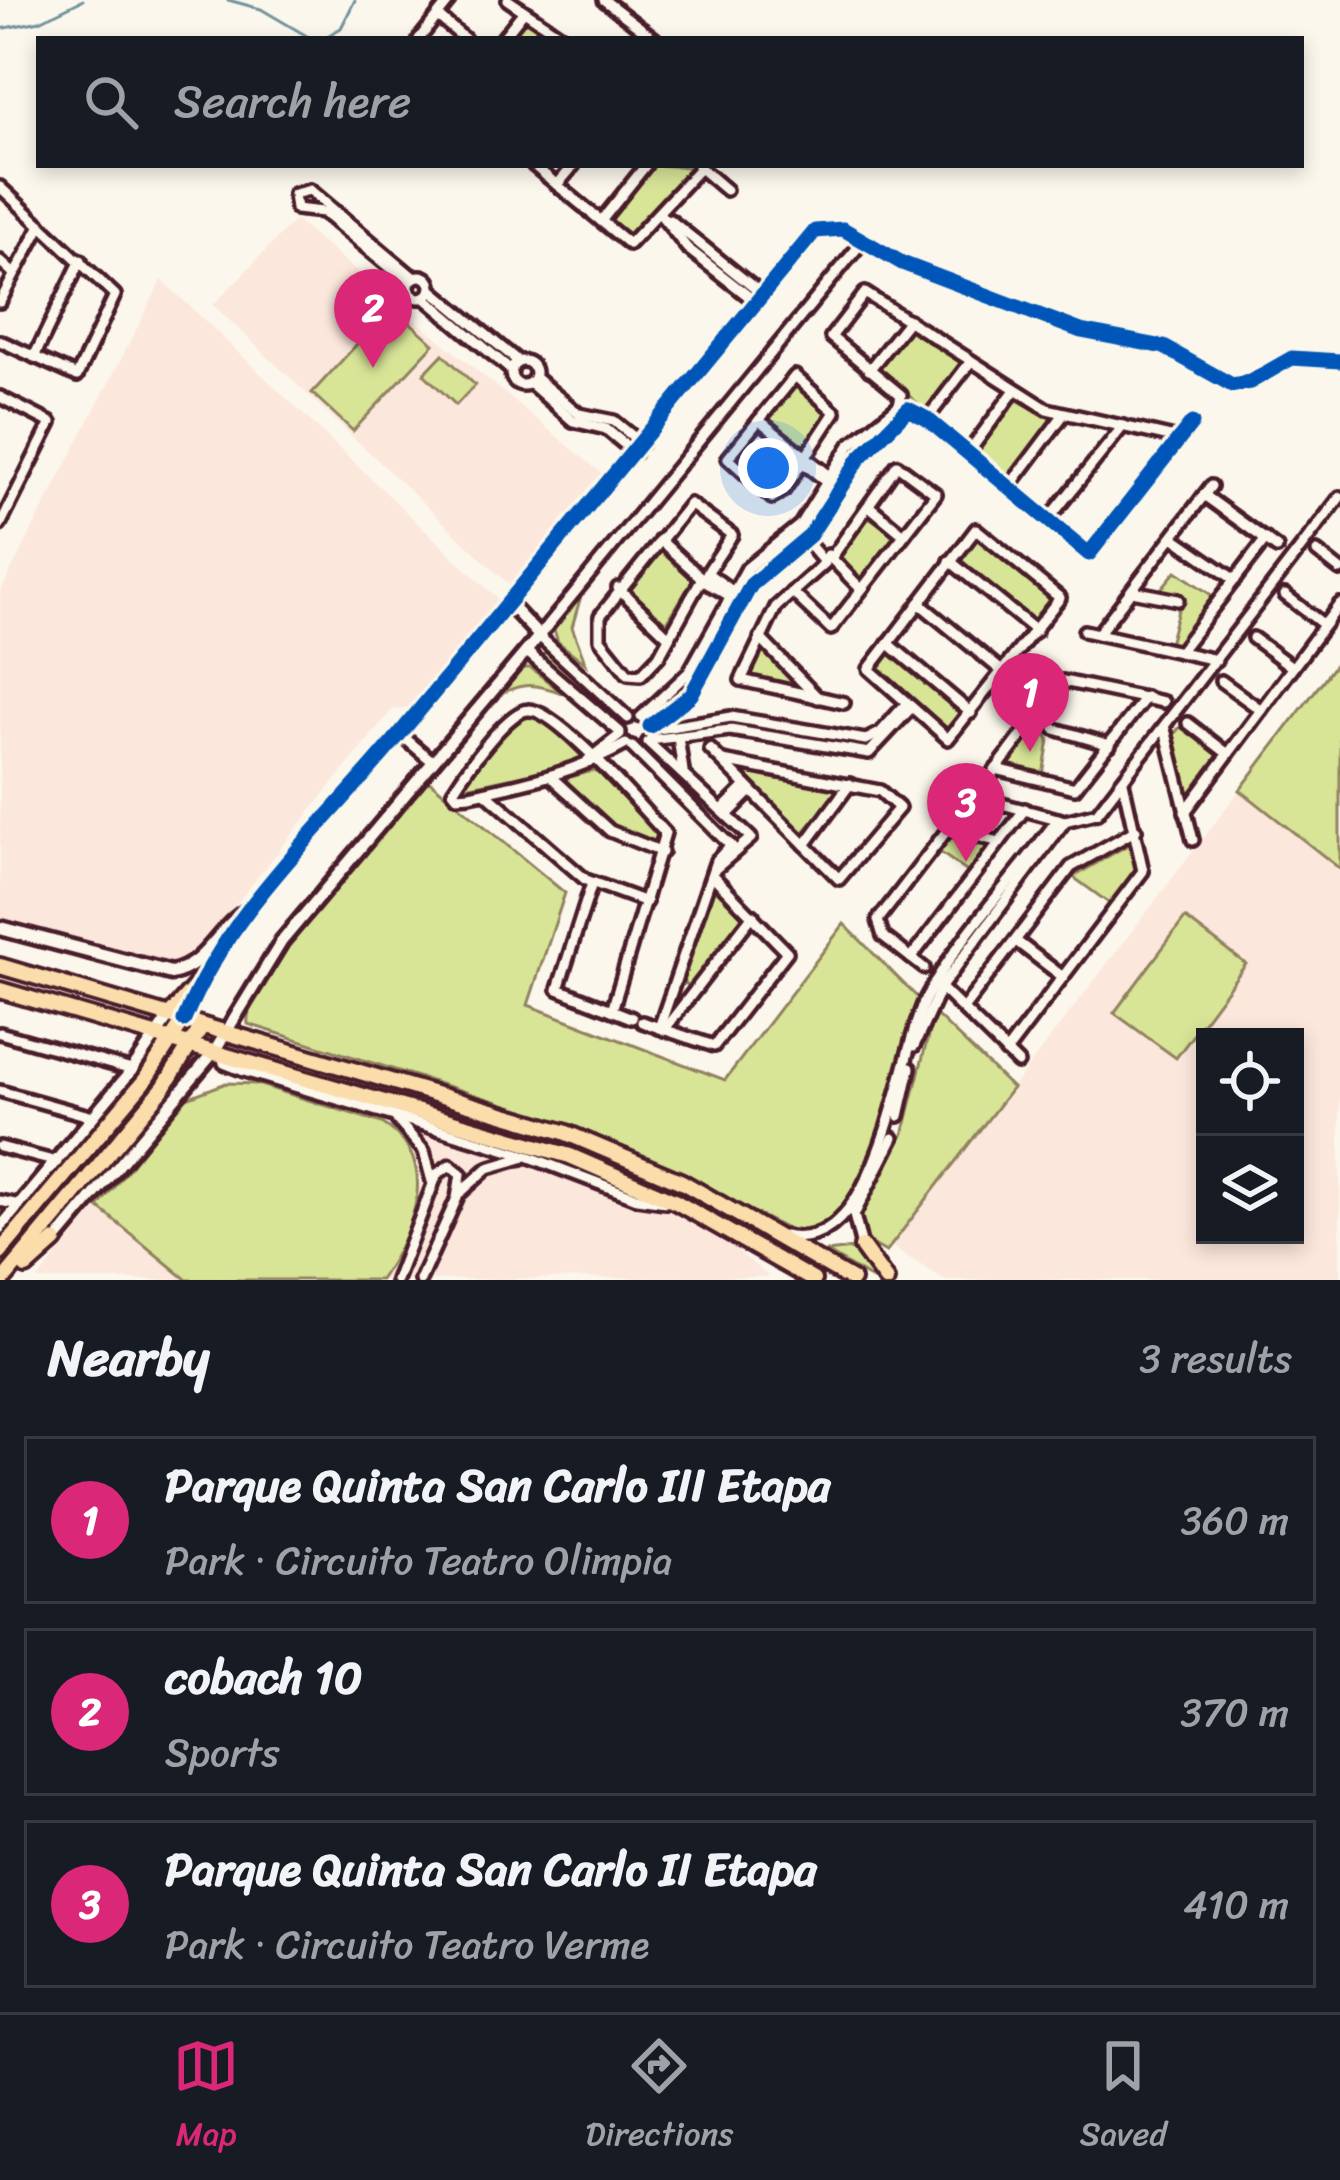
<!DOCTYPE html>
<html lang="en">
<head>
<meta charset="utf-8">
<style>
	body { margin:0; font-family:Sriracha,sans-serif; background:#20242c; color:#f1f3f6 }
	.controls { position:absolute; right:36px; bottom:36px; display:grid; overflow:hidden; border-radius:0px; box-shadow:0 6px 18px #0003 }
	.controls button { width:108px; height:108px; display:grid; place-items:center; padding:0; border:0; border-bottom:3px solid #363941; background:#171b24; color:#f1f3f6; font:60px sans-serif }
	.you { position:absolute; left:768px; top:468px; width:42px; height:42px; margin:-30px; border:9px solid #fff; border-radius:50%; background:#1a73e8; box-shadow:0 0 0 18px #1a73e833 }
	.badge { display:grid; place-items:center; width:78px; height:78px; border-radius:50%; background:#db2777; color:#fff; font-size:39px; font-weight:700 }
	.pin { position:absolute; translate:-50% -99px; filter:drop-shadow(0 3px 6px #0008) }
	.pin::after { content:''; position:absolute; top:63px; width:42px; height:36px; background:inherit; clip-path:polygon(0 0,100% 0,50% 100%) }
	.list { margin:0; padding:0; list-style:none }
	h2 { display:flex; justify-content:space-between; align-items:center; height:156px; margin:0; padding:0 48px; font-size:51px }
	h2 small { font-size:39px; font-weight:400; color:#9ea1a6 }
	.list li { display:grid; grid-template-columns:78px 1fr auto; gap:36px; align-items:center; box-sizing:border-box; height:168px; margin:0 24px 24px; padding:0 24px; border:3px solid #363941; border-radius:0px }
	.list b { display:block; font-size:45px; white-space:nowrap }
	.list p { margin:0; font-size:39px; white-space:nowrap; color:#9ea1a6 }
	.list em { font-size:39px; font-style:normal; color:#9ea1a6 }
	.icon { flex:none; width:66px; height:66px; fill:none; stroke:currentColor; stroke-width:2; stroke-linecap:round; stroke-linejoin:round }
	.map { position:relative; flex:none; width:1340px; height:1280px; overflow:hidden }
	.search { position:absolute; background:#171b24; box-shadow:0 6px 18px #0003; left:36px; right:36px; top:36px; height:132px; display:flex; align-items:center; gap:30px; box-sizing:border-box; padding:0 42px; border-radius:0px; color:#9ea1a6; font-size:45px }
	.sheet { height:732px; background:#171b24 }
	nav { display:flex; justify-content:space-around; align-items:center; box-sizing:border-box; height:168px; border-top:3px solid #363941; background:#171b24; font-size:33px; color:#9ea1a6 }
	nav a { display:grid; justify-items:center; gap:6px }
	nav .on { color:#db2777 }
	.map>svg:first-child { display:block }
</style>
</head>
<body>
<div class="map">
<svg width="1340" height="1280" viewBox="0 0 1340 1280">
	<rect width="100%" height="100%" fill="#fbf7ec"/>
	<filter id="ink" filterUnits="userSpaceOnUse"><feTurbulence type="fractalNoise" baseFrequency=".00833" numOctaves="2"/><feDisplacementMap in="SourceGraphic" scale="24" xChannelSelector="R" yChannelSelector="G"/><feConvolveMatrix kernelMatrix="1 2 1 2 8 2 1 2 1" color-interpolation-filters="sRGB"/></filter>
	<g filter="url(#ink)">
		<!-- built -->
		<g fill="#fce7dc" fill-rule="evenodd">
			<path d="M295 220 606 477 513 588 213 305Z"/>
			<path d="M162 280 500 601 416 706 392 710 191 960 170 967 0 921V592Z"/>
			<path d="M1240 790 1340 870V1280H944L891 1246ZM1205 1037H1295V1235H1205Z"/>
			<path d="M402 1122 664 1209 734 1248 769 1277 380 1280 417 1201 421 1178 400 1134Z"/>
			<path d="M98 1207 187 1280H37Z"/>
		</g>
		<!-- green -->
		<g fill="#d8e597" stroke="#918261" stroke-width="3">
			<path d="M526 18 558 39H508Z"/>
			<path d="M653 165 690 167 629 239 609 217Z"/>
			<path d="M392 306 434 344 353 431 312 393Z"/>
			<path d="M911 327 961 363 927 411 877 369Z"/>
			<path d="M443 354 475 385 456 405 424 374Z"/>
			<path d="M794 385 828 412 802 448 767 419Z"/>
			<path d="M1015 399 1052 419 1007 478 975 454Z"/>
			<path d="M869 517 898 537 861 583 838 561Z"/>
			<path d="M978 538 1052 598 1034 623 958 561Z"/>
			<path d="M661 545 695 576 666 624 625 585Z"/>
			<path d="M1176 571 1213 596 1175 646 1169 644 1182 595 1160 590Z"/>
			<path d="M583 589 572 627 586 664 558 642 554 630Z"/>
			<path d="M766 649 798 682 796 690 749 681 760 650Z"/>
			<path d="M545 651 616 714 617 719 542 658Z"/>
			<path d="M889 651 963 713 945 733 876 672Z"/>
			<path d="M1340 658V869L1240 790Z"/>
			<path d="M520 668H531L564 694C534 682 515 681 489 703Z"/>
			<path d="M528 714 540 715 583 758 581 763 466 787V778L516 720Z"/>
			<path d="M1033 727 1045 731 1049 740 1043 775 1003 765Z"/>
			<path d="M1180 727 1220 755 1188 796 1174 734Z"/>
			<path d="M596 770 656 828 660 844 612 829 561 785 562 779Z"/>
			<path d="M747 770 834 786 838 793 801 835 743 776Z"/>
			<path d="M426 778 565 893 528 1005 725 1080 844 924 919 999C893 1063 882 1221 796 1234L678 1173 543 1116 248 1024C241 980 392 819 426 778Z"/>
			<path d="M950 834 991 846 970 874 937 850Z"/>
			<path d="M1131 843 1139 867 1110 904 1073 877Z"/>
			<path d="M715 886 746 914 690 985 685 984 682 977Z"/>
			<path d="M1185 918 1246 964 1176 1058 1114 1013Z"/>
			<path d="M934 1013 1012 1088 886 1252 865 1240 858 1214 903 1135Z"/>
			<path d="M226 1083 257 1084 382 1123C443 1161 414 1230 380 1280H187L98 1207 184 1099Z"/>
			<path d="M852 1249 861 1251 883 1280H873L827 1252Z"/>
		</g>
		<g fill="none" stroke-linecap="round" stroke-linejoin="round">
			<!-- stream -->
			<g stroke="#73939c" stroke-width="3">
				<path d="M228 0 261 9 312 39"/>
				<path d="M0 29 40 21 83 0"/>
				<path d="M322 39 341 28 355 0"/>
			</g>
			<defs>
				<g id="minor">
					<path d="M508 0 566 39"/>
					<path d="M604 0 655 39"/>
					<path d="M439 17 465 39"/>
					<path d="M419 39 450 0"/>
					<path d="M502 39 524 11"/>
					<path d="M533 165 629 244 700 168"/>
					<path d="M698 166 726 190"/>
					<path d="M557 185 574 165"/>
					<path d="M0 187 115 295 77 376 0 341"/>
					<path d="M660 214 687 248 757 303"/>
					<path d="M670 220 763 295"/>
					<path d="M601 221 646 165"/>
					<path d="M815 231 843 229 902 263 1081 331 1164 347 1232 385 1250 382 1292 358 1340 361"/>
					<path d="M0 261 14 274"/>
					<circle cx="420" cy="287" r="11"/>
					<path d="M409 283 323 212 296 209 294 194 310 190 413 277"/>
					<path d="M431 289 519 362"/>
					<path d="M424 297 512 371"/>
					<path d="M0 302 41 225"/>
					<path d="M34 357 81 260"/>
					<circle cx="523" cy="373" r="12"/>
					<path d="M869 370 909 320"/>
					<path d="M795 376 835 412 784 490 772 498 728 458Z"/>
					<path d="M534 377 579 414 614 421 642 444"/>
					<path d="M530 383 573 421 606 429 635 453"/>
					<path d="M0 397 51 423 0 525"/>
					<path d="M927 419 971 361"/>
					<path d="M759 420 835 480"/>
					<path d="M968 453 1015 390"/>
					<path d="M802 462 831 485"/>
					<path d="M1009 487 1064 414"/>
					<path d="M1204 495 1277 548"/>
					<path d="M869 506 904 535"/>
					<path d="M1048 520 1123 426"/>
					<path d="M976 529 1060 598 948 739 869 669Z"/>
					<path d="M803 537 825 563 776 607 741 680 844 703"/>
					<path d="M1173 537 1235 580"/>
					<path d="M660 540 707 583 741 602"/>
					<path d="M1317 552 1340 570"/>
					<path d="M828 555 861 589"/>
					<path d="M950 561 1036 631"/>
					<path d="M702 578 659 656 641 675 628 674 600 639V616L690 504 732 535 707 573 732 591"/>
					<path d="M618 588 669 637"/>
					<path d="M1132 591 1178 600"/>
					<path d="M792 592 831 629 936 494 897 465 831 558"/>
					<path d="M1285 595 1324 625"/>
					<path d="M919 603 1003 672"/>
					<path d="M1084 631 1216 660"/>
					<path d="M1098 634 1211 486"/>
					<path d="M760 638 818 698"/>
					<path d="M1253 638 1292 667"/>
					<path d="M888 643 971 713"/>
					<path d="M526 651 620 732"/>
					<path d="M1179 652 1266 539"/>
					<path d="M1221 681 1261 710"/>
					<path d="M641 717 689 672 747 568 800 525 850 445 899 405 901 395 831 337 865 293 1047 409 1179 439"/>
					<path d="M628 718 539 636 863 241"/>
					<path d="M1188 723 1228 754"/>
					<path d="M650 726 691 695 751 585 810 535 859 459 908 409 927 419 1089 554 1192 423"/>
					<path d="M1055 729 1110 745"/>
					<path d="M1165 729 1193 840"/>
					<path d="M652 730 731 717 866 740 880 733 906 704"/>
					<path d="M400 734 432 761"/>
					<path d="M678 737 683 771"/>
					<path d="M650 740 730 730 869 753 911 708"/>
					<path d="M648 742 751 838 715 869"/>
					<path d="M632 747 734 849"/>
					<path d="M710 749 839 879 899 808 880 791 723 761"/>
					<path d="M588 760 620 735"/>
					<path d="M996 769 1075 788 1146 697"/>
					<path d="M550 776 610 831 662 852"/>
					<path d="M954 791 1065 821 1097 813 1340 497"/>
					<path d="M485 792 586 880 646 902"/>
					<path d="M976 796 1063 681 1163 702"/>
					<path d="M723 809 746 786"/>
					<path d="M1185 812 1340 604"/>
					<path d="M728 814 751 791"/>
					<path d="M805 845 850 784"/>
					<path d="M592 883 558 989 632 1018"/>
					<path d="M1016 941 1063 977"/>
					<path d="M911 958 1025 809"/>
					<path d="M924 968 883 936 878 920 948 829 1000 842"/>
					<path d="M939 986 1018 1063"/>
					<path d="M963 1009 1071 867 1136 830"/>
					<path d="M612 1010 665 833C643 810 556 707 528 710 507 711 464 773 453 791L457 796 470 795C524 783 578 772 626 744"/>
					<path d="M642 1022 714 1046 787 952 712 875"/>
					<path d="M659 1028 716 861 731 845"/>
					<path d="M664 1030 753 915"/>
					<path d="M0 1033 132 1070"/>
					<path d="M914 1046 941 987 1065 821"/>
					<path d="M1006 1052 1143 871 1123 782"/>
					<path d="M222 1054 224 1063 244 1071 530 1157 637 1198 666 1202"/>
					<path d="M0 1091 93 1117"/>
					<path d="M899 1116 910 1068"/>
					<path d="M397 1120 424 1151 432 1181"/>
					<path d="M0 1147 57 1162"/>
					<path d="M460 1193 488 1168 522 1158"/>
					<path d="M0 1201 20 1205"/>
					<path d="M784 1236C880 1258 898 1051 927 996 961 933 1016 877 1058 819"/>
					<path d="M862 1247 854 1215 893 1138"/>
					<path d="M396 1280 437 1174 450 1165 461 1174 457 1198 420 1280"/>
				</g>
				<g id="tertiary">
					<path d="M184 1020C230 907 327 823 403 730 540 563 679 398 815 231"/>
					<path d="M0 1228 132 1070 170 1015"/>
					<path d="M52 1245 214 1052 282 941 539 636 510 605"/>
				</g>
				<path id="secondary" d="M0 928 171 973C207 967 218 927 249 910"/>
				<g id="primary">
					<path d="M0 966 564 1132 682 1182 852 1280"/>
					<path d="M0 990 570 1156 676 1202 813 1280"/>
					<path d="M170 1015 205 975"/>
					<path d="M862 1247 886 1280"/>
					<path d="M0 1252 145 1080 184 1020"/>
					<path d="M26 1267 55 1241"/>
					<path d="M3 1280 164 1087 202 1026"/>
				</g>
			</defs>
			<!-- minor casing -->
			<use href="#minor" stroke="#4a1f2b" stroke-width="18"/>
			<!-- tertiary casing -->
			<use href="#tertiary" stroke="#4a1f2b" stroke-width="20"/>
			<!-- secondary casing -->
			<use href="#secondary" stroke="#4a1f2b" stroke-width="21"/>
			<!-- primary casing -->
			<use href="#primary" stroke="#4a1f2b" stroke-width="22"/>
			<!-- minor -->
			<use href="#minor" stroke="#fbf7ec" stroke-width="9"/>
			<!-- tertiary -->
			<use href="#tertiary" stroke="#fbf7ec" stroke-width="10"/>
			<!-- secondary -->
			<use href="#secondary" stroke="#fbf7ec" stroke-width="12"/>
			<!-- primary -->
			<use href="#primary" stroke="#faddab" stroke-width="14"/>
			<defs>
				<g id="cycleway">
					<path d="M650 726 691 695 751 585 810 535 859 459 908 409 927 419 1089 554 1192 423"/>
					<path d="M184 1020C230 907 327 823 403 730 540 563 679 398 815 231L843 229 902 263 1081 331 1164 347 1232 385 1250 382 1292 358 1340 361"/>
				</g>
			</defs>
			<!-- cycleway casing -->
			<use href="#cycleway" stroke="#fbf7ec" stroke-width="22"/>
			<!-- cycleway -->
			<use href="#cycleway" stroke="#0057b8" stroke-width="15"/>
		</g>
	</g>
</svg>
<div class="controls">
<button><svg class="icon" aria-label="locate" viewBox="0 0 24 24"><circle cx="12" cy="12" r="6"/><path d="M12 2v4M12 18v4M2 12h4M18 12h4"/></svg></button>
<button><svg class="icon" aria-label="layers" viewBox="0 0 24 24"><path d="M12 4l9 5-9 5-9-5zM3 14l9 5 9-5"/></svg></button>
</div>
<div class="you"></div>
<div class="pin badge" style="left:1030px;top:752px">1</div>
<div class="pin badge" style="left:373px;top:368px">2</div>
<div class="pin badge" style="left:966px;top:862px">3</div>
<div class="search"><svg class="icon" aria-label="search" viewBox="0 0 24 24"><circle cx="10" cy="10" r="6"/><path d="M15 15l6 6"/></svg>Search here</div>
</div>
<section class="sheet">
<h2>Nearby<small>3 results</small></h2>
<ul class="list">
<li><span class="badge">1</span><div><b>Parque Quinta San Carlo III Etapa</b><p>Park · Circuito Teatro Olimpia</p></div><em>360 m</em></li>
<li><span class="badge">2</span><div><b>cobach 10</b><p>Sports</p></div><em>370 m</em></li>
<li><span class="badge">3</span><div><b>Parque Quinta San Carlo II Etapa</b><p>Park · Circuito Teatro Verme</p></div><em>410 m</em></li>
</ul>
</section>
<nav>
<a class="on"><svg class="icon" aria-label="map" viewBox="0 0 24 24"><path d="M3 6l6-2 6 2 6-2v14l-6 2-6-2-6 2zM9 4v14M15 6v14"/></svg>Map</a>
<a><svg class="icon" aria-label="directions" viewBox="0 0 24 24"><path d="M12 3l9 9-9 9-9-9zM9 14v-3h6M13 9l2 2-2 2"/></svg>Directions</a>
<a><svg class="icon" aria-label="saved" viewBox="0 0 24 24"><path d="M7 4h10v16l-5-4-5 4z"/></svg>Saved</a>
</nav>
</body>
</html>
